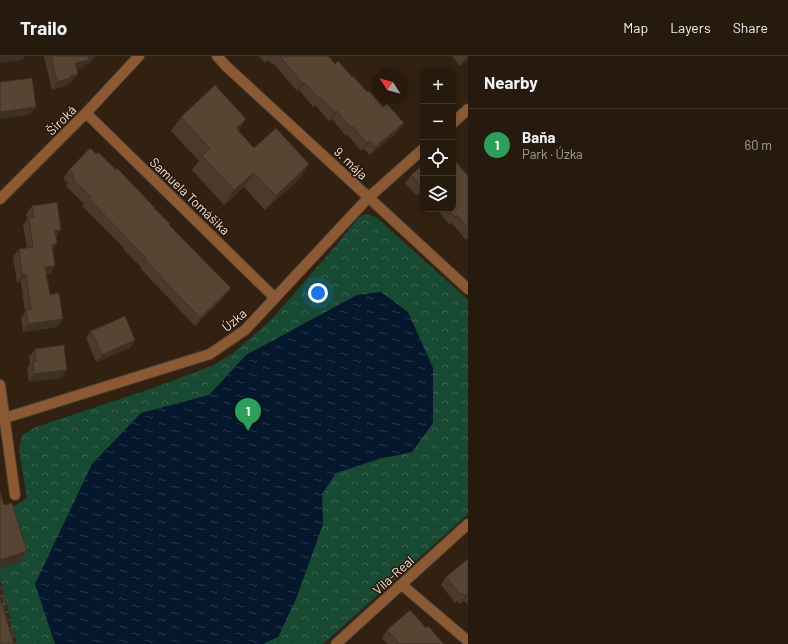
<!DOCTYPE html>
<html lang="en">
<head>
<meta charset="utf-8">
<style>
	body { margin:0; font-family:Barlow,sans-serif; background:#2e2216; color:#f1f3f6 }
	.controls { position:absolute; right:12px; top:12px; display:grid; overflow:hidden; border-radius:8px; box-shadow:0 2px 6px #0003 }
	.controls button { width:36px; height:36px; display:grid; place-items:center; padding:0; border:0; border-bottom:1px solid #42382e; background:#26190d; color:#f1f3f6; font:20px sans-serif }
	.compass { position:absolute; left:372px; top:12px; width:36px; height:36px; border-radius:50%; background:#26190d; box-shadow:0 2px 6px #0003; rotate:306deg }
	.you { position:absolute; left:318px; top:237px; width:14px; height:14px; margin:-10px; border:3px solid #fff; border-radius:50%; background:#1a73e8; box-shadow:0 0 0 6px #1a73e833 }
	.badge { display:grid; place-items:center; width:26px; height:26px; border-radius:50%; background:#db2777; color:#fff; font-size:13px; font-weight:700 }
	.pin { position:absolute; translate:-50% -33px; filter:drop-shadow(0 1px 2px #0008) }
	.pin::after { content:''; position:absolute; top:21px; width:14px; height:12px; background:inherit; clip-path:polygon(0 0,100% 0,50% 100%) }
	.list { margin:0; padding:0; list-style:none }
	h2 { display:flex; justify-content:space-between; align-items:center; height:52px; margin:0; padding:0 16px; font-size:17px }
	h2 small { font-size:13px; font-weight:400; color:#a4a09d }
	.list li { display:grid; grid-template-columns:26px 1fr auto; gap:12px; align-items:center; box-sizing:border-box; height:72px; padding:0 16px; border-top:1px solid #42382e }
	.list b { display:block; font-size:15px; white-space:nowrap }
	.list p { margin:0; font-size:13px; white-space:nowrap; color:#a4a09d }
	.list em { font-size:13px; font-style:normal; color:#a4a09d }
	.icon { flex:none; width:22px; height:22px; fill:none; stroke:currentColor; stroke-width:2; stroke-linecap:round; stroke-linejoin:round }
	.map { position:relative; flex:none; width:468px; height:588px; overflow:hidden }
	header { display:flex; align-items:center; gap:24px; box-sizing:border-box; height:56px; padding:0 20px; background:#26190d; border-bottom:1px solid #42382e }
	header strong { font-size:19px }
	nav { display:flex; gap:22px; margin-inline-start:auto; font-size:14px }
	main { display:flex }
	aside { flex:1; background:#26190d }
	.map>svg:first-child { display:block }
</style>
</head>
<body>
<header>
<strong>Trailo</strong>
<nav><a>Map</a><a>Layers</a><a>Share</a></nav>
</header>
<main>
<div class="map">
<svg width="468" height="588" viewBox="0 0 468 588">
	<defs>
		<pattern id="industrial-grid" width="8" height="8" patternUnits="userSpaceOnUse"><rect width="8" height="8" fill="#362a1c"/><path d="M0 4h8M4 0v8" fill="none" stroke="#53493c"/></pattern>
		<pattern id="park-crowns" width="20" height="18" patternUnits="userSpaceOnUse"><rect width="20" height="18" fill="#184933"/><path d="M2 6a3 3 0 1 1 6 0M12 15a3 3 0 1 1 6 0" fill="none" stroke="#3a6350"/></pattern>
		<pattern id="water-ripples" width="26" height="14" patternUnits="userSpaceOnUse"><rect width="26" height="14" fill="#04172c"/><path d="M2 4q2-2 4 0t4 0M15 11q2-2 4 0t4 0" fill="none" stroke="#29394a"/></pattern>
	</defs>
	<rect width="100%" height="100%" fill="#322111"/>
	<!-- industrial -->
	<path fill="url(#industrial-grid)" d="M0 522 17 588H0Z"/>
	<!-- park -->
	<path fill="url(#park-crowns)" d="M366 158 376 161 468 244V458L323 588H17L0 522V511L4 457 27 442 19 394 22 379 36 371 156 331 211 310 232 298 271 264 338 187 359 161Z"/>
	<!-- water -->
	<path fill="url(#water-ripples)" d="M381 236 408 256 433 312V367L412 396 379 403 336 417 322 438 323 468 296 543 278 581 263 588H55L35 528 92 408 141 357 209 339 246 299 357 239Z"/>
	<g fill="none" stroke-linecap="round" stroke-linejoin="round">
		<defs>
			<g id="minor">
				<path d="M217 0 226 10C307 84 387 159 468 233"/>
				<path d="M86 57 275 242"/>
				<path d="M453 67 468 53"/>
				<path d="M0 143 86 57 139 0"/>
				<path d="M0 329 15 439"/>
				<path d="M5 362 210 298 245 274 368 142 423 93"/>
				<path d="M402 529 468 585"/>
				<path d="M336 588 468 468"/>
			</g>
		</defs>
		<!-- minor casing -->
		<use href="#minor" stroke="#4c3c2d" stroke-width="12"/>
		<!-- minor -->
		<use href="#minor" stroke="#8b5a35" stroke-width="10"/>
	</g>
	<!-- wall -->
	<g fill="#4b3a2c">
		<path d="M44 0H95L90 7 86 8 84 11 76 13 78 18 72 26 68 27 66 30 52 34Z"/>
		<path d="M259 0H328L398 75 370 99 364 93 361 95 347 78 346 80 332 63 329 65 315 49 313 51 299 34 297 35 273 7 272 8 268 4 265 7Z"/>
		<path d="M452 0H468V5L467 4 460 10Z"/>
		<path d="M181 61 246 63 238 75 254 92 309 108 299 123 265 154 244 131 224 149 192 114 199 105 171 75Z"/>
		<path d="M423 109V143L419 138 417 140 405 127 411 119Z"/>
		<path d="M69 114 154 152 169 169 225 240 195 270 140 212 141 211 123 193 124 192 82 150 84 148 66 130 68 127 63 122Z"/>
		<path d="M468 120V183V182L466 184 452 167 450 169 436 153H453Z"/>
		<path d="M32 150 56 181 57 187 53 194 55 210 50 218H46L50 239 63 263 57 271 23 276 21 262 25 256 21 226H17L13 201 19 193 27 192 23 169 27 164 26 158Z"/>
		<path d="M91 275 135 284 130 292 96 306 86 282Z"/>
		<path d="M35 293 62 322 29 326 27 313 30 308 29 301Z"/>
		<path d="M468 503V549L464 545 460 548 457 545 455 547 441 529 446 521Z"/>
		<path d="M426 572 444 588H387L382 582 387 574Z"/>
	</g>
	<!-- shaded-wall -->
	<g fill="#3d3024">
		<path d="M0 0H25L23 4 0 7Z"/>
		<path d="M92 0H95L90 7 86 8 84 11 69 15 75 7 88 1Z"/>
		<path d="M270 0H271L268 4 265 7Z"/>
		<path d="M468 0V3L467 4 460 10 466 2Z"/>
		<path d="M78 18 72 26 68 27 66 30 52 34 57 26 71 20Z"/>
		<path d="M304 26 299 34 297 35 302 27Z"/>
		<path d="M36 51 30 59 0 63V56Z"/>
		<path d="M337 55 332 63 329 65 335 57Z"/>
		<path d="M246 63 236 77V72Z"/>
		<path d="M404 67 398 75 370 99 375 91Z"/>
		<path d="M370 85 364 93 361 95 367 87Z"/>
		<path d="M309 108 299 123 265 154 276 140Z"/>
		<path d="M254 117 244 131 224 149 234 134Z"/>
		<path d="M423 131 419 138 417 140 422 132Z"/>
		<path d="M457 159 452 167 450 169 455 161Z"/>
		<path d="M61 174 56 182 55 175Z"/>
		<path d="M57 187 52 195V189Z"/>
		<path d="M55 210 50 218 40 219 45 211Z"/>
		<path d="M26 218 21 226H17L22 219Z"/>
		<path d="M231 232 225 240 195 270 200 262Z"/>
		<path d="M63 263 57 271 23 276 28 268Z"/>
		<path d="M135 284 130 292 96 306 102 299Z"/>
		<path d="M67 314 62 322 29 326 34 318Z"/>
		<path d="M27 495 20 506 0 512V504Z"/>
		<path d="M468 538 464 545 460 548 465 540Z"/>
	</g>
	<!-- building -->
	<g fill="#574433" stroke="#3d3024">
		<path d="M51 0H92L88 1 89 4 75 7 78 18 71 20V22L57 26Z"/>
		<path d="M280 0H328L335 8 338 5 352 21 353 20 367 36 369 35 383 51 387 48 404 67 375 91 370 85 367 87 353 71 351 72 337 55 335 57 320 41 319 43 304 26 302 27Z"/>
		<path d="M32 22 36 51 0 56V26Z"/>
		<path d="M215 29 246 63 236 72 254 92 276 72 309 108 276 140 254 117 234 134 202 100 210 93 181 61Z"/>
		<path d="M90 92 96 98 98 96 116 114 117 112 155 152H154L170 168 169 169 231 232 200 262 145 204 147 203 129 185H130L88 142 91 141 72 122 74 119 69 114Z"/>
		<path d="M453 102 468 120V172L457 159 455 161 448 153H453Z"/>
		<path d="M423 109V131L422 132 411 119Z"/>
		<path d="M57 146 61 174 55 175 57 187 52 189 55 210 45 211 50 239 59 237 63 263 28 268 26 254 31 253 26 218 22 219 19 193 33 191 29 162 34 161 32 150Z"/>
		<path d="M125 260 135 284 102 299 91 275Z"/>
		<path d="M64 289 67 314 34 318 33 305H36L35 293Z"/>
		<path d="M0 435 4 449 12 447 27 495 0 504Z"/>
		<path d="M468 503V538L465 540 463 537 461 539 446 521Z"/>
		<path d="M0 542 14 588H0Z"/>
		<path d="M410 554 426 572 428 570 444 588H400L387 574Z"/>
	</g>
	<g text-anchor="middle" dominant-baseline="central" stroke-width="3" stroke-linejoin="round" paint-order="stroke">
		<!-- street labels -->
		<g font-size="13" fill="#eee3d9" stroke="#281708">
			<text transform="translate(61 64) rotate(-45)">Široká</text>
			<text transform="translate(351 107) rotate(44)">9. mája</text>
			<text transform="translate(190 140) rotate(44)">Samuela Tomášika</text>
			<text transform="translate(234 264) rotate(-40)">Úzka</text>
			<text transform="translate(393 519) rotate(-42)">Vila-Real</text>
		</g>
	</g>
</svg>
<div class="controls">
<button>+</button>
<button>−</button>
<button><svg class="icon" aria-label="locate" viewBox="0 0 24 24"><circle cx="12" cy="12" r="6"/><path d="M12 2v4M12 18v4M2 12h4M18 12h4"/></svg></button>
<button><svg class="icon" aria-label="layers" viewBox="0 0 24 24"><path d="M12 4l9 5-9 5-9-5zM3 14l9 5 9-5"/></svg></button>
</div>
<svg class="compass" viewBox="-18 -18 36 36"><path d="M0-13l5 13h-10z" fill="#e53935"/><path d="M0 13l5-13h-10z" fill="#a4a09d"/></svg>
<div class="you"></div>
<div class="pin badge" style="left:248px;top:375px;background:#2e9e5b">1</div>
</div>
<aside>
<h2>Nearby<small></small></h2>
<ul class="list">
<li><span class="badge" style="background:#2e9e5b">1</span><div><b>Baňa</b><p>Park · Úzka</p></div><em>60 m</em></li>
</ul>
</aside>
</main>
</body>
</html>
